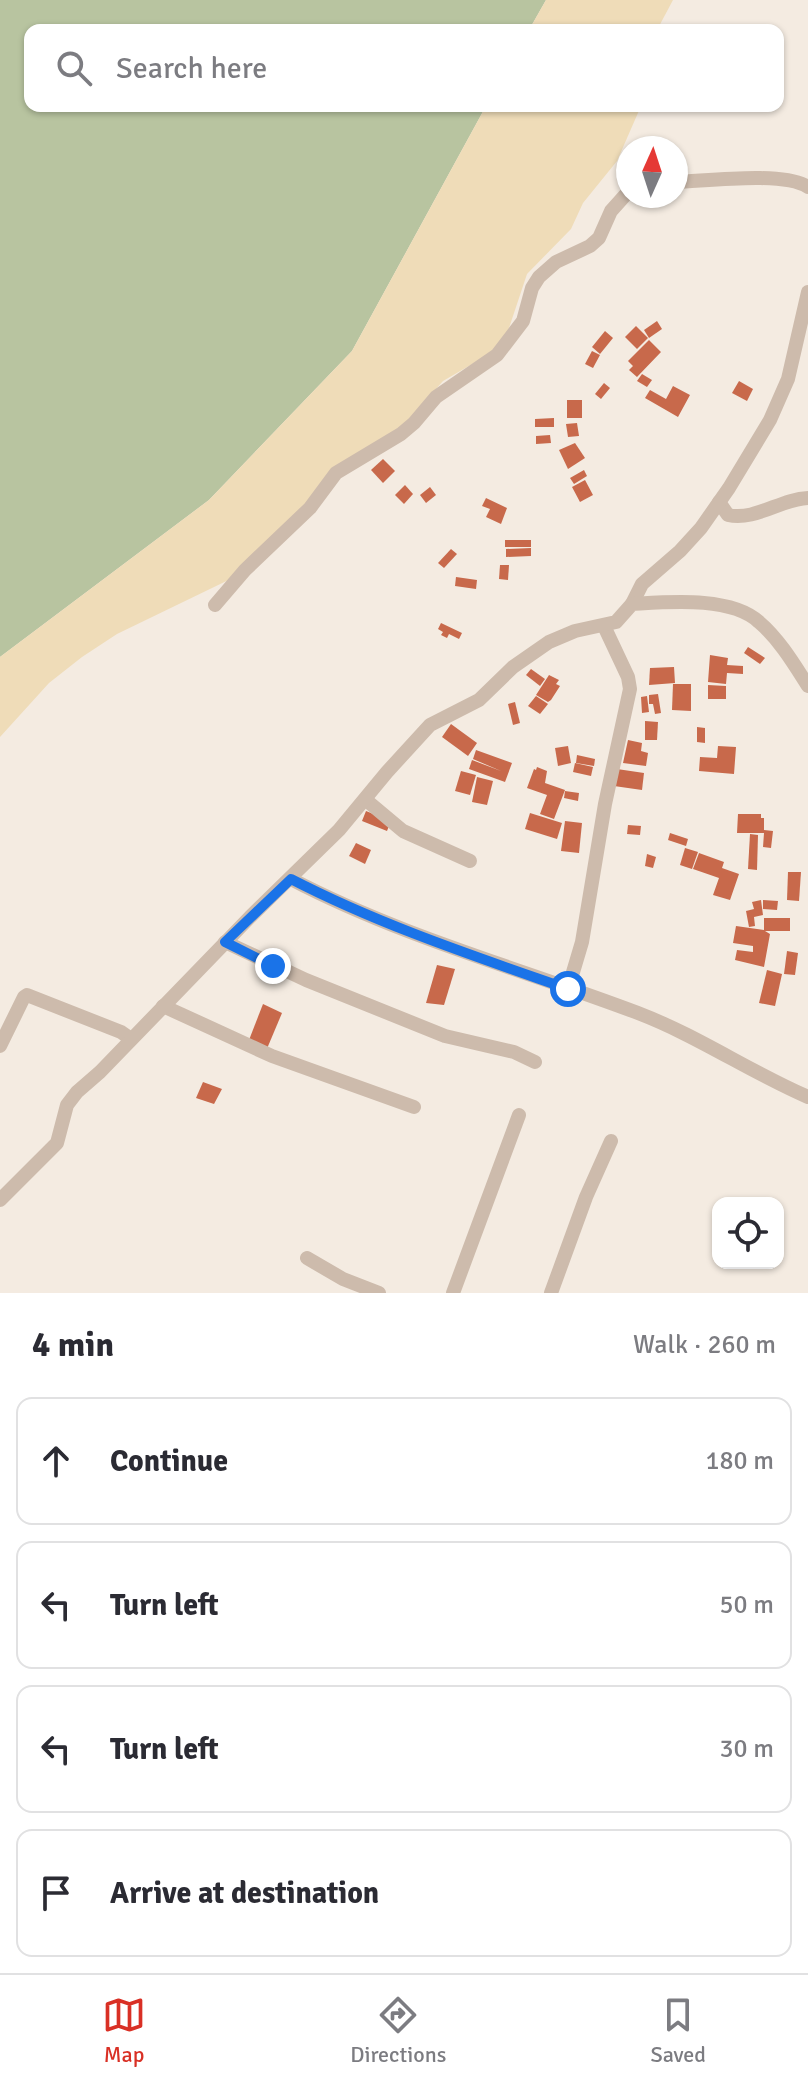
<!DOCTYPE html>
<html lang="en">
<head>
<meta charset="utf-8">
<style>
	body { margin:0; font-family:Signika,sans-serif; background:#f7f7f7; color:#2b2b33 }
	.controls { position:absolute; right:24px; bottom:24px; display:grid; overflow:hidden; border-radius:16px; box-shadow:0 2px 6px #0004 }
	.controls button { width:72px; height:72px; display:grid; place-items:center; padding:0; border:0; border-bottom:2px solid #e1e1e2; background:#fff; color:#2b2b33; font:40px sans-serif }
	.compass { position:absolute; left:616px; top:136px; width:72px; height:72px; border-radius:50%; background:#fff; box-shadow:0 2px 6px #0004; rotate:3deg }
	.stop { position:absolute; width:24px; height:24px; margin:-18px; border:6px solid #1a73e8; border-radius:50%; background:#fff }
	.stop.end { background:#1a73e8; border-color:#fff; box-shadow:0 2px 8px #0008 }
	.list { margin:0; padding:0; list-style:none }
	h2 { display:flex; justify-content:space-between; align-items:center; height:104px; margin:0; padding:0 32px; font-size:34px }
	h2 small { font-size:26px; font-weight:400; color:#7c7c81 }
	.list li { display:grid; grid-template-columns:52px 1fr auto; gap:24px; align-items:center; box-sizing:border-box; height:128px; margin:0 16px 16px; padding:0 16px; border:2px solid #e1e1e2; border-radius:16px }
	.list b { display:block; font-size:30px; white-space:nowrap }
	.list em { font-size:26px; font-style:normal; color:#7c7c81 }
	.icon { flex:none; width:44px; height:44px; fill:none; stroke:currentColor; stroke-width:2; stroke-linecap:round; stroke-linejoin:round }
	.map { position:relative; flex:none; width:808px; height:1293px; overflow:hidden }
	.search { position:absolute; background:#fff; box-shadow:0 2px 6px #0004; left:24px; right:24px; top:24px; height:88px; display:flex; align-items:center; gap:20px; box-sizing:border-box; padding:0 28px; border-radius:16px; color:#7c7c81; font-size:30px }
	.sheet { height:680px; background:#fff }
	nav { display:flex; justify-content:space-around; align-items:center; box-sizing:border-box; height:112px; border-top:2px solid #e1e1e2; background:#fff; font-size:22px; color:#7c7c81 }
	nav a { display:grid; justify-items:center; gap:4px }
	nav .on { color:#d93025 }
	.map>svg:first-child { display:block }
</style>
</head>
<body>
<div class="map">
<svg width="808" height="1293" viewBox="0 0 808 1293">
	<rect width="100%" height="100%" fill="#f4ebe1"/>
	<!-- green -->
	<path fill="#b8c4a0" d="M0 0H546L529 30H30V106H486L352 351 209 500 0 657Z"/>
	<!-- sand -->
	<g fill="#efdcb8">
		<path d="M546 0H673L657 30H529Z"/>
		<path d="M486 106H641L617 161 583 203 571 229 527 274 506 337 493 352 443 381 400 430 362 452 243 573 117 634 82 657 49 683 0 737V657L209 500 352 351Z"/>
	</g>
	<!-- building -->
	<g fill="#c8694b">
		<path d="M657 321 662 329 649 338 644 330Z"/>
		<path d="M636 326 648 338 637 349 625 337Z"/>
		<path d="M605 331 613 338 600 354 592 347Z"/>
		<path d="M649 340 661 352 637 377 629 370 633 366 628 361Z"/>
		<path d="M592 351 600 355 593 368 585 364Z"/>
		<path d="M642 374 652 380 647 387 637 381Z"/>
		<path d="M739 381 753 389 747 401 732 393Z"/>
		<path d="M604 383 610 388 601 399 595 394Z"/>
		<path d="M673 386 690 395 678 417 645 398 650 390 666 399Z"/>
		<rect x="567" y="400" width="15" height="18"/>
		<path d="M554 418V427H535V419Z"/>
		<path d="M577 423 579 436 568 437 566 424Z"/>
		<path d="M550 435 551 443 536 444V436Z"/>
		<path d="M575 443 585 458 568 469 559 450Z"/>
		<path d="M383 459 395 471 383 483 371 470Z"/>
		<path d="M584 470 587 476 574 484 570 478Z"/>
		<path d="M585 480 593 495 580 502 572 487Z"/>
		<path d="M405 485 413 494 404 504 395 495Z"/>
		<path d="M430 487 436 495 426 503 420 495Z"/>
		<path d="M486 498 507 508 501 524 486 517 490 509 482 506Z"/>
		<rect x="505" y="540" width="26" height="7"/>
		<path d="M531 548V556L506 557V549Z"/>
		<path d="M451 549 457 554 444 568 438 563Z"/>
		<path d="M500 565H509L508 580 499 579Z"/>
		<path d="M456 577 477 580 476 589 455 586Z"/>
		<path d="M441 623 462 633 459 639 449 634 447 638 441 635 443 632 438 629Z"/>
		<path d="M748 647 765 658 760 664 744 653Z"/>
		<path d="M710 655 728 658 727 665 743 666V674L727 673 726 684 708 682Z"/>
		<path d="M674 667 675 683 649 685 650 668Z"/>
		<path d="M531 669 545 679 540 686 526 675Z"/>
		<path d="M549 675 559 680 556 684 560 686 551 700 548 702 536 695Z"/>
		<path d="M673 684H691V711L672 710Z"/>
		<path d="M708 685 726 686V699H708Z"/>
		<path d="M658 694 661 713 655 714 653 704H649V695Z"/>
		<path d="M536 696 548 704 540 714 528 706Z"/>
		<path d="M647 696 649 712 642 713 641 697Z"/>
		<path d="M515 702 520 723 513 725 508 704Z"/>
		<path d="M645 721 658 722 657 740H645Z"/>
		<path d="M451 724 477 743 468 756 442 737Z"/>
		<path d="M697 727 705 728V743L697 742Z"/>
		<path d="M628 740 642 743 641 751 648 753 646 766 623 763Z"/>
		<path d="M568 746 571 763 558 766 555 748Z"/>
		<path d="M718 746 736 747 734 774 699 771 700 757 717 758Z"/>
		<path d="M476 750 512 763 505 782 469 769 472 760 501 771 473 759Z"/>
		<path d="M577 755 595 759 594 766 576 763Z"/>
		<path d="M575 763 593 767 591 776 573 772Z"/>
		<path d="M537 767 547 771 545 783 565 790 554 819 540 814 547 795 527 788 534 769 536 770Z"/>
		<path d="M617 769 644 773 642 790 614 786Z"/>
		<path d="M461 771 476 775 470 795 455 791Z"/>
		<path d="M477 777 493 781 487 805 472 802Z"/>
		<path d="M565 791 579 793 578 801 564 798Z"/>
		<path d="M366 811 391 821 387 831 362 821Z"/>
		<path d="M530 813 562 823 557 839 525 829Z"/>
		<path d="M738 814H761V818H764V830L773 831 771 848 763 847 764 833H737Z"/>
		<path d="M565 821 582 823 579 853 561 851Z"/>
		<path d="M628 825 641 826 640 835 627 834Z"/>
		<path d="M670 833 688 839 686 846 668 840Z"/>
		<path d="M750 834 758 835 757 870 748 869Z"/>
		<path d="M356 843 371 850 365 864 349 856Z"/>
		<path d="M685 848 698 852 692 869 680 865Z"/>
		<path d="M699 853 724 862 722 868 739 874 730 900 713 895 719 878 693 869Z"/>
		<path d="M647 854 656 857 653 868 645 866Z"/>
		<path d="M788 872H801L799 901 787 900Z"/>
		<path d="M761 900 763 915 754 917 755 926 749 927 746 911 754 909 752 902Z"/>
		<path d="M763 900 778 901 777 910 763 909Z"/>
		<path d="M764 918H790V931H765L770 934 764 967 735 960 737 950 753 952V946L733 943 736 926 764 930Z"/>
		<path d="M787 951 798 953 795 975 784 974Z"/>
		<path d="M437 965 455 969 444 1005 426 1003Z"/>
		<path d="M767 970 782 974 775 1006 759 1003Z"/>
		<path d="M263 1004 282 1013 266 1051 249 1040Z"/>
		<path d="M203 1082 222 1089 214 1104 196 1098Z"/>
	</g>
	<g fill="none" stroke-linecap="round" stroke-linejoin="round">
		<!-- minor -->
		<g stroke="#cdbbac" stroke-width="14">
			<path d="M676 182C707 181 784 171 808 187"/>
			<path d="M719 502 728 515C756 521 780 499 808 498"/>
			<path d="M632 604 642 584 680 551 701 528 729 488 770 420 788 379 808 292"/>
			<path d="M215 605 245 570 310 508 336 473 401 434 414 423 436 397 497 355 523 321 532 288 539 277 556 262 590 246 599 238 611 211 628 192"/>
			<path d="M366 800 403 831 470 861"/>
			<path d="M291 879C402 937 522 969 638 1013 698 1036 750 1072 808 1097"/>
			<path d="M225 942 306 980 445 1036 514 1052 535 1062"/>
			<path d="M568 989 582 942 605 804 630 689 628 677 604 626"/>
			<path d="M163 1006 272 1056 414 1107"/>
			<path d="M0 1046 24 997 27 995 121 1032 131 1039"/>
			<path d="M0 1200 57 1143 67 1105 77 1092 100 1072 250 917 339 830 387 772 430 725 479 700 513 667 549 642 575 631 616 622 632 604C668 602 731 596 759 622 779 639 794 664 808 686"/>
			<path d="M307 1258 343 1279 379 1293"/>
			<path d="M453 1293 519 1115"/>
			<path d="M551 1293 586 1197 611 1141"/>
		</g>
	</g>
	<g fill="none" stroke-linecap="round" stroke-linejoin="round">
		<!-- route -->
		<path stroke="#1a73e8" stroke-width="10" d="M273 966 225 942 291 879C380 925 474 956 568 989"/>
	</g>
</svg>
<div class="controls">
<button><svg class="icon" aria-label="locate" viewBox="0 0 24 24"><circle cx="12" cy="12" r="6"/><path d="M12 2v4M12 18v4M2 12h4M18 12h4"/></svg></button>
</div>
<svg class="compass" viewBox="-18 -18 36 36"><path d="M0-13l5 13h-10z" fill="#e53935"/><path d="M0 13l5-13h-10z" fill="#7c7c81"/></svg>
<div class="stop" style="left:568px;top:989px"></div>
<div class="stop end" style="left:273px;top:966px"></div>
<div class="search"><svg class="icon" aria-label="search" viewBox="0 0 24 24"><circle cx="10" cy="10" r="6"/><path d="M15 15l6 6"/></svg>Search here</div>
</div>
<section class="sheet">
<h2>4 min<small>Walk · 260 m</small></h2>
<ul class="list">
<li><svg class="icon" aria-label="ahead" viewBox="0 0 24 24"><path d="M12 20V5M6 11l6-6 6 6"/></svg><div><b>Continue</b></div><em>180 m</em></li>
<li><svg class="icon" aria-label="left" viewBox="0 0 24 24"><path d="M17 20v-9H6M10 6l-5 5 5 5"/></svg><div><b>Turn left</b></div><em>50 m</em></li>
<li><svg class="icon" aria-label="left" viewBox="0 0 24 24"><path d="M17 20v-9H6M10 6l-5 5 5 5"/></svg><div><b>Turn left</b></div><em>30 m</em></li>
<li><svg class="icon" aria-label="arrive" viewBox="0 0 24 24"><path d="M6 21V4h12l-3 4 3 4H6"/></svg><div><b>Arrive at destination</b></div></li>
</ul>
</section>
<nav>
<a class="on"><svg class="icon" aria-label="map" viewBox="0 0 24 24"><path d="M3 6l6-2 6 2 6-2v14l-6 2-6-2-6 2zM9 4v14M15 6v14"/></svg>Map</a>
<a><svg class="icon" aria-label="directions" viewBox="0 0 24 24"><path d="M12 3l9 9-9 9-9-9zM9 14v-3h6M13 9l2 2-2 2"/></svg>Directions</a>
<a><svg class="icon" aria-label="saved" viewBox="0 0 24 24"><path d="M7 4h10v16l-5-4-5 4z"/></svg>Saved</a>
</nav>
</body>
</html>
